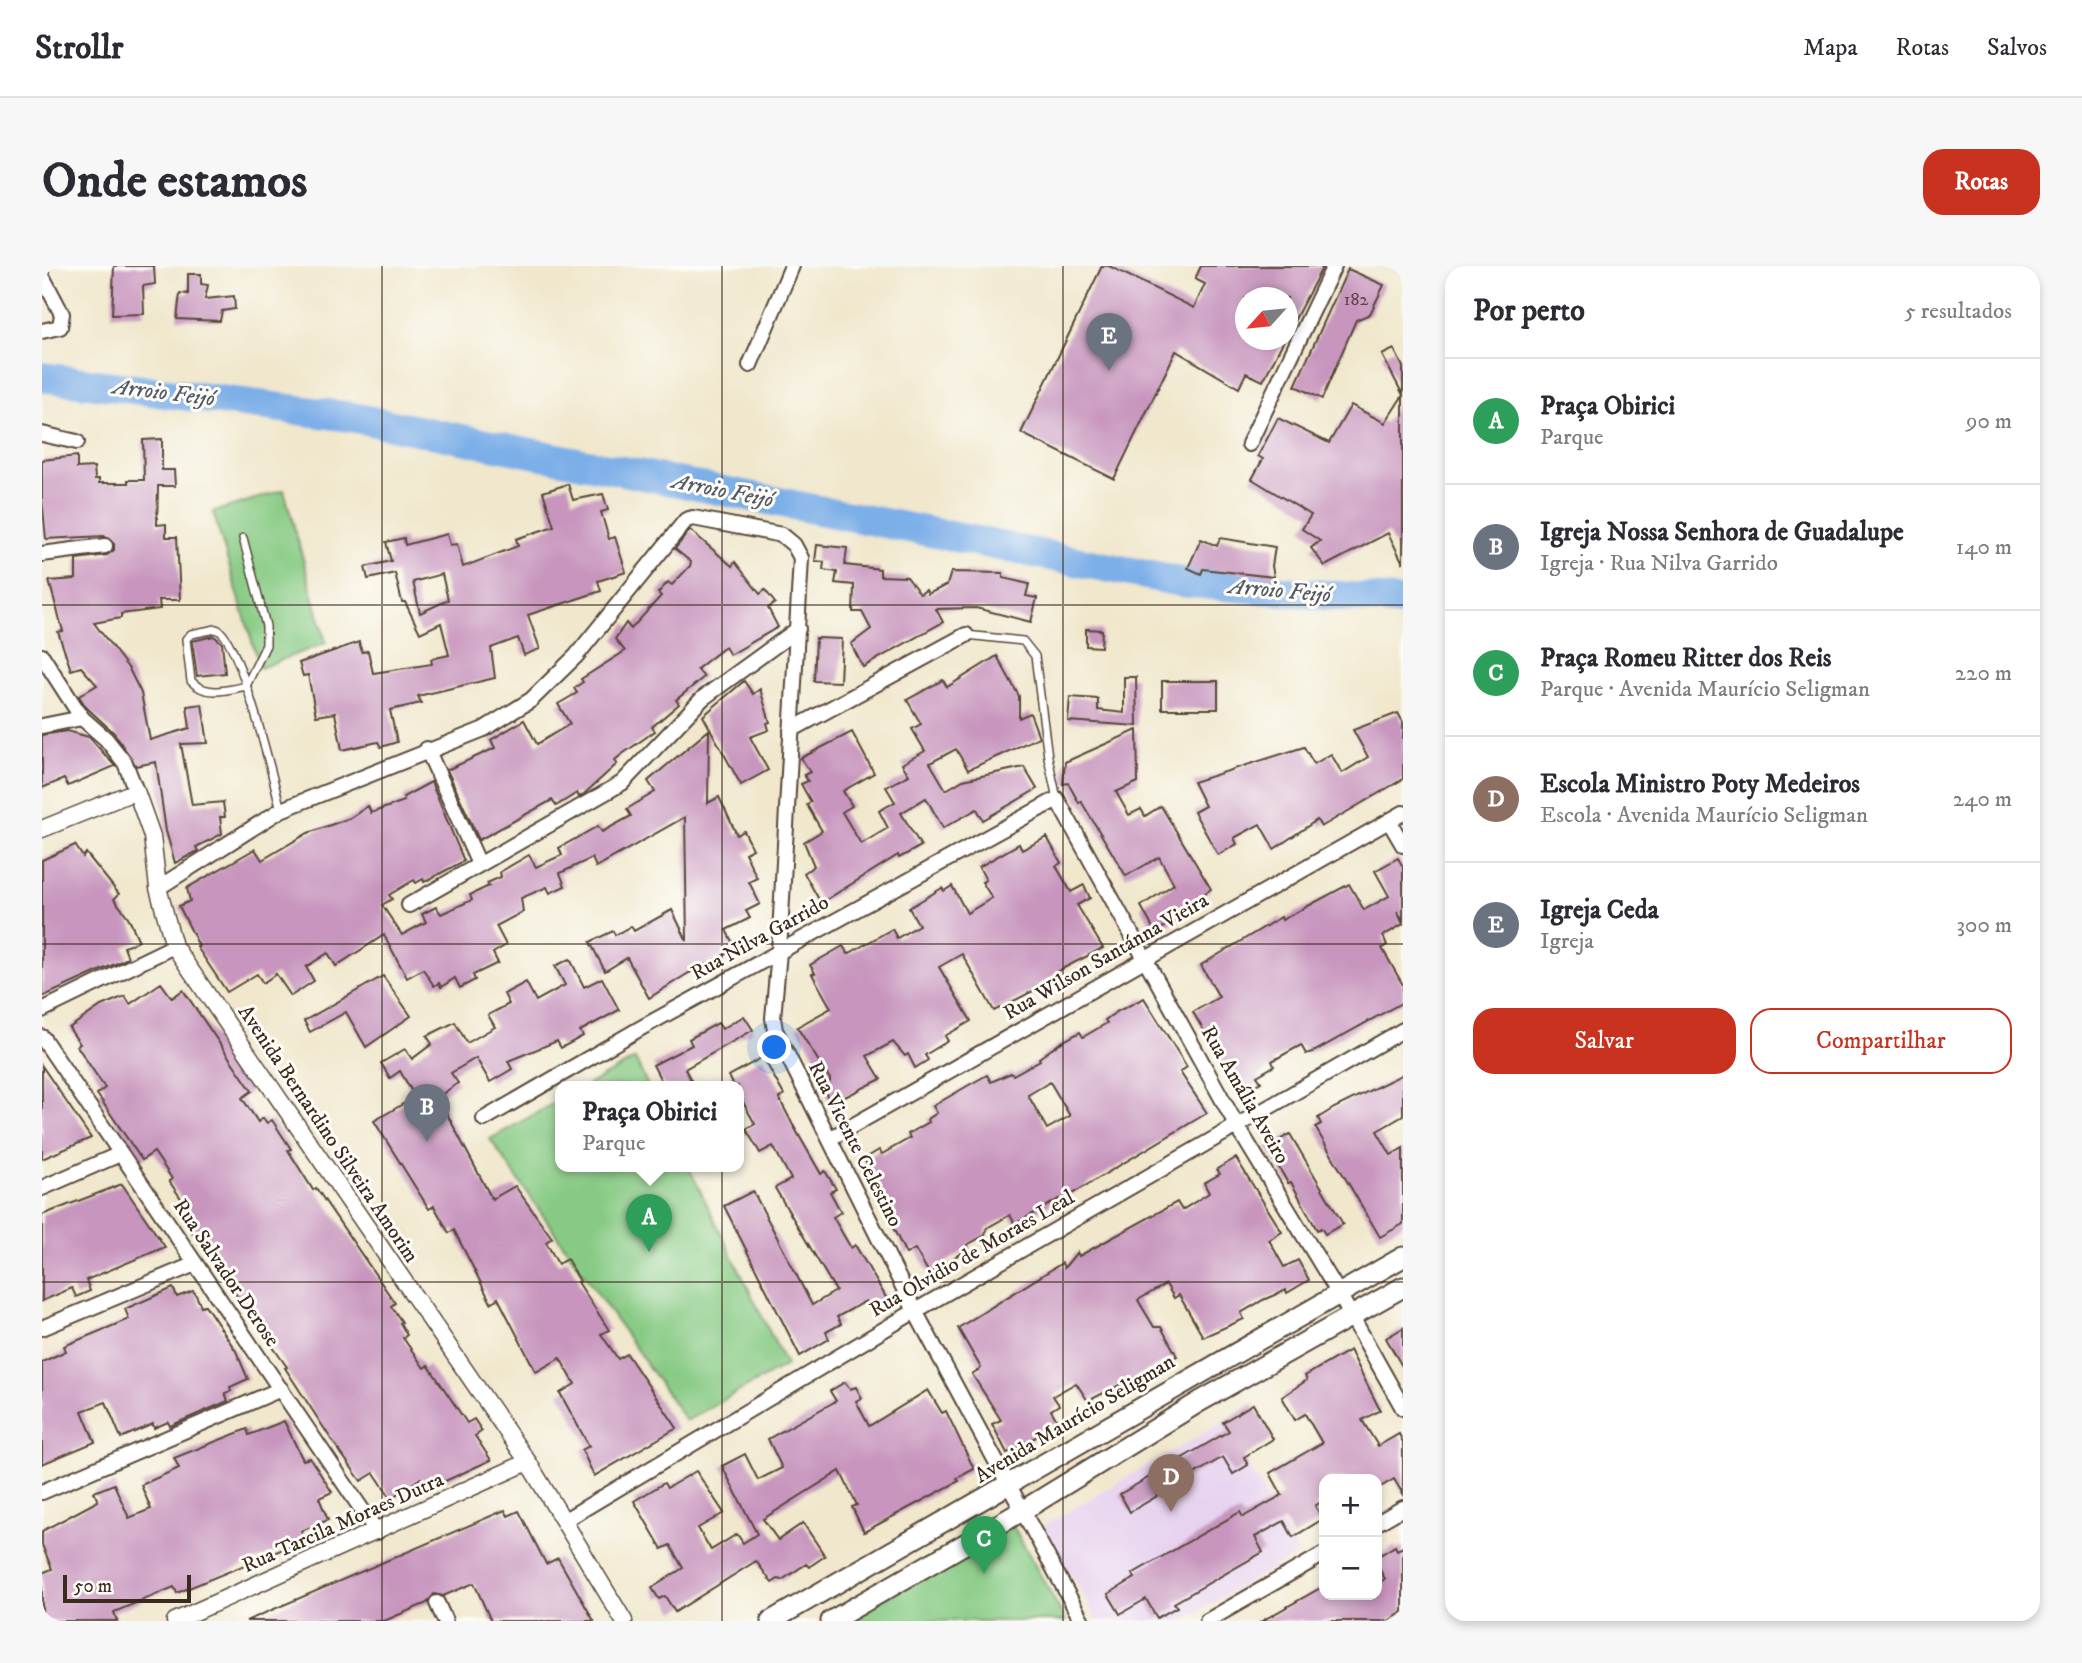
<!DOCTYPE html>
<html lang="pt">
<head>
<meta charset="utf-8">
<style>
	body { margin:0; font-family:"IM FELL DW Pica",serif; background:#f7f7f7; color:#2b2b33 }
	.controls { position:absolute; right:21px; bottom:21px; display:grid; overflow:hidden; border-radius:14px; box-shadow:0 4px 10px #0003 }
	.controls button { width:63px; height:63px; display:grid; place-items:center; padding:0; border:0; border-bottom:2px solid #e1e1e2; background:#fff; color:#2b2b33; font:35px sans-serif }
	.compass { position:absolute; left:1193px; top:21px; width:63px; height:63px; border-radius:50%; background:#fff; box-shadow:0 4px 10px #0003; rotate:243deg }
	.scale { position:absolute; left:21px; bottom:18px; width:128px; box-sizing:border-box; padding-left:7px; border:4px solid #3b2a1e; border-top:0; font-size:19px; line-height:24px; white-space:nowrap; color:#3b2a1e; -webkit-text-stroke:5px #fdfcf7; paint-order:stroke }
	.you { position:absolute; left:733px; top:782px; width:24px; height:24px; margin:-18px; border:5px solid #fff; border-radius:50%; background:#1a73e8; box-shadow:0 0 0 10px #1a73e833 }
	.badge { display:grid; place-items:center; width:46px; height:46px; border-radius:50%; background:#c8321e; color:#fff; font-size:23px; font-weight:700 }
	.pin { position:absolute; translate:-50% -58px; filter:drop-shadow(0 2px 4px #0008) }
	.pin::after { content:''; position:absolute; top:37px; width:24px; height:21px; background:inherit; clip-path:polygon(0 0,100% 0,50% 100%) }
	.popup { position:absolute; left:513px; top:815px; width:189px; height:91px; box-sizing:border-box; display:grid; place-content:center; border-radius:14px; background:#fff; filter:drop-shadow(0 2px 5px #0005); font-size:23px; white-space:nowrap; color:#7c7c81 }
	.popup b { font-size:26px; color:#2b2b33 }
	.popup::after { content:''; position:absolute; left:50%; top:100%; margin-left:-14px; border:14px solid transparent; border-top-color:#fff }
	.list { margin:0; padding:0; list-style:none }
	h2 { display:flex; justify-content:space-between; align-items:center; height:91px; margin:0; padding:0 28px; font-size:30px }
	h2 small { font-size:23px; font-weight:400; color:#7c7c81 }
	.list li { display:grid; grid-template-columns:46px 1fr auto; gap:21px; align-items:center; box-sizing:border-box; height:126px; padding:0 28px; border-top:2px solid #e1e1e2 }
	.list b { display:block; font-size:26px; white-space:nowrap }
	.list p { margin:0; font-size:23px; white-space:nowrap; color:#7c7c81 }
	.list em { font-size:23px; font-style:normal; color:#7c7c81 }
	.actions { display:flex; gap:14px; padding:21px 28px }
	.actions a { flex:1; padding:16px 0; border:2px solid #c8321e; border-radius:21px; text-align:center; font-size:24px; color:#c8321e }
	.actions .main { background:#c8321e; color:#fff }
	.map { position:relative; flex:none; width:1361px; height:1355px; overflow:hidden; border-radius:21px }
	header { display:flex; align-items:center; gap:42px; box-sizing:border-box; height:98px; padding:0 35px; background:#fff; border-bottom:2px solid #e1e1e2 }
	header strong { font-size:33px }
	nav { display:flex; gap:38px; margin-inline-start:auto; font-size:24px }
	.intro { display:flex; align-items:center; justify-content:space-between; box-sizing:border-box; height:168px; padding:0 42px }
	h1 { margin:0; font-size:49px }
	.button { padding:18px 32px; border-radius:21px; background:#c8321e; color:#fff; font-size:24px; font-weight:700 }
	main { display:flex; gap:42px; padding:0 42px }
	aside { flex:1; background:#fff; border-radius:21px; box-shadow:0 4px 10px #0003 }
	.map>svg:first-child { display:block }
</style>
</head>
<body>
<header>
<strong>Strollr</strong>
<nav><a>Mapa</a><a>Rotas</a><a>Salvos</a></nav>
</header>
<div class="intro"><h1>Onde estamos</h1><a class="button">Rotas</a></div>
<main>
<div class="map">
<svg width="1361" height="1355" viewBox="0 0 1361 1355">
	<rect width="100%" height="100%" fill="#fdfcf7"/>
	<filter id="ink" filterUnits="userSpaceOnUse"><feTurbulence type="fractalNoise" baseFrequency=".0143" numOctaves="2"/><feDisplacementMap in="SourceGraphic" scale="14" xChannelSelector="R" yChannelSelector="G"/><feConvolveMatrix kernelMatrix="1 2 1 2 8 2 1 2 1" color-interpolation-filters="sRGB"/></filter>
	<filter id="wash" filterUnits="userSpaceOnUse"><feTurbulence type="fractalNoise" baseFrequency=".00686" numOctaves="4" result="noise"/><feDisplacementMap in="SourceGraphic" scale="28" xChannelSelector="R" yChannelSelector="G"/><feGaussianBlur stdDeviation="1.57" result="paint"/><feColorMatrix in="noise" values="0 0 0 0 0 0 0 0 0 0 0 0 0 0 0 0 0 1.4 0 .05"/><feComposite in="paint" operator="in"/></filter>
	<g filter="url(#wash)">
		<rect width="100%" height="100%" fill="#f0e7cc"/>
		<!-- built -->
		<path fill="#e7d2ef" d="M1181 1156 1257 1287 1139 1355H1056L1001 1260Z"/>
		<!-- green -->
		<g fill="#87ca84" stroke="#617a51" stroke-width="2">
			<path d="M242 224 284 377 218 402 171 246Z"/>
			<path d="M593 793 606 820H544Z"/>
			<path d="M518 834V900H646L744 1099 644 1155 448 873Z"/>
			<path d="M971 1260 1024 1355H803Z"/>
		</g>
		<g fill="none" stroke-linecap="round" stroke-linejoin="round">
			<!-- river -->
			<path stroke="#7caee8" stroke-width="30" d="M0 111 309 151 1139 316 1361 336"/>
		</g>
		<g id="blocks">
			<!-- building -->
			<g fill="#c795be" fill-rule="evenodd">
				<path d="M72 0H112L113 18 101 20 102 48 70 49Z"/>
				<path d="M1060 0H1067L1152 42 1163 18 1153 13 1159 0H1281L1245 68V32H1203V74H1242L1221 115 1204 107 1197 122 1134 85 1072 213 979 167Z"/>
				<path d="M1306 3 1342 19 1328 48 1314 54 1280 133 1253 120Z"/>
				<path d="M146 8H159V18L166 19 163 33 192 30 193 43 180 45 178 55 135 53 138 27 146 28Z"/>
				<path d="M1352 83 1361 101V297L1346 267 1283 300 1269 282 1278 275 1260 263 1269 249 1210 213 1221 193 1216 190 1236 152 1287 177 1309 139 1343 157 1361 129 1340 89Z"/>
				<path d="M120 173V204H132L133 220H116L115 259 124 258V271H135L138 334H117L118 343 79 348V352L52 357 87 403 99 427 108 474 148 462 145 440 160 438 166 477 139 478 150 539 181 536 183 551H178L180 568 154 581 156 585 133 597 124 565 114 496 94 500 72 467 44 441 37 430 55 419 39 401 29 404 16 366 21 365 7 315 34 313V293L65 289 72 284V278L62 270 4 273 0 232V194L35 190V202L52 201 53 213H57V217H86V214H102L101 174Z"/>
				<path d="M526 218 531 234 561 228 566 244 559 246 567 273 573 271 584 306 556 315 559 325 486 349 498 383 482 389 476 372 449 382 453 412 376 430 379 437 348 444 355 476 339 481 336 476 300 484 293 447 274 450 266 409 261 410 257 397 317 376 320 386 326 385 331 407 390 398 389 393 407 389 399 357 378 367 363 336H360L353 307 326 313 323 301 349 295 344 276 362 272 363 279 405 268 408 279 415 278 421 301 476 280 474 273 512 260 501 226ZM400 308 406 334 378 347 371 316Z"/>
				<path d="M648 264 690 300 693 296 718 328 723 324 733 337 726 342 736 361 688 389 683 381 655 403 662 411 634 434 637 438 610 461 613 465 579 489 573 494 575 498 542 528 537 531 535 527 514 540 510 534 437 574 405 504 453 482 449 474 482 454 495 478 528 458 516 438 535 427 532 422 541 416 539 413 583 385 573 373 584 357 589 363 619 330 616 327 626 316 630 319 648 300 649 296 633 283Z"/>
				<path d="M1178 272 1233 281 1230 300 1232 311 1161 303 1159 308 1146 302 1159 273 1175 280Z"/>
				<path d="M775 279 805 282 803 299 838 303V310L865 311 878 328 884 324 886 328 905 319 909 306 961 307V312L987 318 984 330 995 332 989 356 934 342 894 343 901 356 821 401 809 378 829 363 820 346H811L812 319 793 317 795 306 781 304 782 296 773 295Z"/>
				<path d="M1044 363 1060 364 1059 381 1044 380Z"/>
				<path d="M172 370 180 377 183 407 155 410 150 375Z"/>
				<path d="M774 372 800 373 798 416 772 415Z"/>
				<path d="M955 390 977 430V452L988 447 997 471 926 504 914 483 888 497 904 524 921 514 982 501 995 523 941 554 935 543 901 562 884 532 859 547 879 580 857 592 856 589 779 637 762 607 772 600 762 576 780 565 765 539 769 536 759 518 766 515 762 509 768 506 759 492 810 466 832 507 801 525 810 540 800 546 819 578 846 562 837 545 853 536 844 521 867 509 860 498 883 485 870 463 879 458 865 434 901 414 905 421Z"/>
				<path d="M1082 411H1094L1095 460 1026 455 1028 431 1056 433V444L1082 447Z"/>
				<path d="M702 415 711 428 718 423 728 456 725 457 727 464 708 471 726 504 699 519 661 450Z"/>
				<rect x="1120" y="415" width="56" height="28"/>
				<path d="M1356 447 1361 456V513L1279 561 1275 554 1232 583 1218 558 1192 572 1195 578 1176 589 1152 546 1163 540 1151 516 1262 481 1272 498 1289 488 1300 507 1326 491 1311 464Z"/>
				<path d="M667 464 666 537 677 531 695 569 702 565 711 583 703 587 715 612 707 616 718 638 704 645 708 652 684 664 694 683 645 708 607 732 585 692 563 705 548 676 571 665 573 669 589 660 592 665 630 644 645 675 643 551 554 601 550 592 518 607 523 620 508 627 505 621 479 632 481 646 454 660 464 679 451 687 456 697 431 709 433 714 418 722 413 712 399 721 397 717 392 720 381 703 365 712 342 669 294 700 286 687 264 701 272 715 249 730 234 708 221 717 215 708 185 726 155 681 157 680 137 640 148 635 145 622 213 583 220 594 266 567 308 552 326 540 329 547 362 535 361 531 389 516 422 595 382 616 381 613 374 617 372 614 347 629 350 633 340 639 360 669 384 656 380 648 394 641 399 648 430 634 428 629 447 620 445 617 459 611 458 606 487 589 494 601 520 589 517 582 556 560 560 566 589 550 585 543 613 526 606 515Z"/>
				<path d="M1095 464 1096 516 1074 526 1087 549 1099 543 1103 550 1119 540 1169 623 1140 643 1143 649 1113 666 1099 640 1132 618 1117 591 1084 610 1039 535 1037 537 1026 517 1021 518 1023 496Z"/>
				<path d="M25 465 47 471 73 500 26 520 22 513 0 522V469Z"/>
				<path d="M1005 571 1019 597 1014 600 1029 626 1042 619 1048 632 1035 639 1061 682 1014 706 1015 708 993 721 995 723 952 745 920 688 897 701 929 755 903 770 906 775 883 789 886 794 873 802 866 788 863 790 851 776 825 790 839 813 789 838 780 820 788 816V813L755 761 789 742 770 708 773 707 768 699 801 680 806 688 850 663 855 672 877 659 867 642 900 622 902 625 910 620 925 647 950 632 940 616 944 614 937 601 977 578 980 584Z"/>
				<path d="M33 579 41 591 44 587 77 628 72 633 86 651 97 675 82 681 86 692 0 731V594Z"/>
				<path d="M1356 592 1361 601V654L1355 645 1361 658 1341 670 1345 679 1340 682 1361 719V736L1273 785 1264 788 1259 779 1230 795 1232 800 1215 810 1219 816 1202 826 1187 800 1183 802 1151 746 1177 731 1159 699 1239 651 1240 654 1307 618 1322 644 1347 630 1333 605Z"/>
				<path d="M528 693 542 721 560 712 577 744 538 765 541 770 519 782 515 775 466 795 470 803 448 816 434 792 409 807 416 817 396 831 450 933 473 920 510 972 504 976 516 998 525 993 538 1015 536 1016 567 1064 559 1068 576 1093 585 1088 635 1162 552 1210 540 1184 547 1180 518 1127 533 1118 518 1092 494 1106 456 1032 449 1037 412 964 407 967 392 940 387 943 332 855 373 831 358 805 348 812 339 797 363 783 370 793 390 778 385 770 413 756 425 777 453 761 446 749 467 738 462 728 484 716 494 735 523 719 513 700Z"/>
				<path d="M341 710 369 750 324 781 304 746 268 766 262 755Z"/>
				<path d="M119 717 130 732 141 724 210 825 200 832 216 856 221 852 225 857 230 854 249 883 246 884 271 924 274 922 353 1037 349 1040 360 1056 358 1057 365 1069 361 1072 371 1086 382 1102 386 1099 425 1157 432 1153 440 1165 433 1170 449 1194 386 1223 379 1212 349 1232 332 1207 319 1215 291 1176 243 1102 245 1101 141 953 149 947 127 915 130 913 121 899 112 886 100 894 55 828 63 822 35 780 38 778 27 762 59 740 83 730 88 738Z"/>
				<path d="M1102 732 1145 801 1138 806 1165 847 1018 935 1017 933 973 958 968 949 945 962 943 969 925 979 927 982 887 1007 873 983 864 988 847 954 854 950 822 893 837 884 840 888 868 872 866 868 887 856 886 853 895 847 891 840 927 819 945 809 949 816 969 807 971 809 998 794 997 792 1018 777 1038 766 1041 771 1065 757 1063 754 1074 746ZM1008 816 1028 850 1005 863 986 829Z"/>
				<path d="M702 750 711 764 643 803 652 820H622L611 799 650 779 647 773 676 757 680 763Z"/>
				<path d="M721 791 742 829 737 832 751 859 779 908 783 905 794 923 788 926 799 946 791 951 809 982 813 979 845 1033 828 1043 824 1035 795 1051 799 1058 784 1066 787 1073 758 1090 682 940 711 925 770 1039 794 1025 733 922 749 913 731 880 718 887 704 863 713 858 696 827V820H692L687 810Z"/>
				<path d="M0 800 49 872 0 893Z"/>
				<path d="M1361 808V850L1335 865 1349 889 1361 882V958L1338 971 1273 861 1279 858 1276 852 1292 842Z"/>
				<path d="M1248 868 1301 958 1283 968 1279 962 1275 964 1249 916 1246 917 1225 881Z"/>
				<path d="M1194 892 1240 966 1227 974 1242 1001 1256 994 1267 1014 1245 1027 1244 1024 1221 1034 1199 1047 1202 1053 1161 1071 1137 1029 1132 1032 1124 1018 1096 1034 1112 1061H1119L1135 1090 1046 1135 1034 1117 1011 1130 1017 1139 1009 1144 1017 1158 965 1187 950 1158 959 1154 930 1108 939 1102 916 1062 1020 997 1022 1002 1035 986 1037 990 1135 936 1140 944 1167 927 1162 917 1178 908 1175 903Z"/>
				<path d="M80 918 123 981 44 1014 48 1025 34 1031 30 1022 0 1035V949Z"/>
				<path d="M131 1022 135 1031 151 1025 153 1027 159 1040 163 1039 194 1085 206 1113 188 1121 189 1125 183 1127 186 1135 128 1160 126 1156 112 1162 111 1158 79 1172 64 1136 40 1145 53 1176 0 1198V1096L24 1085 22 1080 87 1053 83 1043Z"/>
				<path d="M1361 1062V1102L1344 1072Z"/>
				<path d="M1308 1084 1338 1144 1320 1154 1336 1180 1357 1168 1361 1176V1228L1352 1213 1335 1223V1213H1282V1234L1273 1240 1281 1253 1251 1271 1242 1255 1213 1271 1221 1286 1132 1337 1135 1341 1115 1352 1104 1333 1078 1348 1066 1328 1093 1312 1090 1308 1198 1246 1201 1251 1240 1229 1228 1207 1280 1177 1263 1148 1253 1154 1240 1131 1265 1114 1263 1110Z"/>
				<path d="M803 1116 808 1123 814 1121 820 1132 814 1135 827 1160 886 1124 900 1147 904 1145 932 1203 915 1212 917 1215 822 1266 810 1241 815 1239 798 1205 721 1253 736 1274 761 1257 783 1290 767 1301 764 1298 740 1314 736 1313 730 1317 714 1295 633 1346 623 1330 617 1333 610 1322 641 1302 628 1279 620 1283 592 1235 622 1217 625 1222 654 1205 682 1247 656 1262 669 1284 695 1268 701 1277 715 1268 680 1200 703 1188 716 1214 740 1202 726 1173 794 1135 788 1125Z"/>
				<path d="M1211 1138 1231 1173 1202 1191 1206 1199 1191 1208 1181 1191 1088 1246 1078 1228 1187 1165 1181 1156Z"/>
				<path d="M242 1155 261 1194 268 1192 290 1226 277 1232 286 1254 259 1265 263 1274 135 1327 132 1321 72 1346 75 1355H0V1307L10 1303 0 1279V1265L56 1235 52 1226 72 1218 87 1252 109 1243 99 1219 137 1202 132 1192 205 1163 207 1169Z"/>
				<path d="M463 1244 466 1250 477 1245 504 1298 516 1292 552 1355H449L432 1317 401 1330 392 1328 385 1337 342 1355H204Z"/>
				<path d="M1353 1280 1355 1284 1361 1281V1346L1346 1355H1220L1282 1320V1329H1335V1318L1343 1313 1335 1299V1291Z"/>
			</g>
		</g>
	</g>
	<g filter="url(#ink)">
		<use href="#blocks" fill-opacity="0" stroke="#564638" stroke-width="2"/>
		<g fill="none" stroke-linecap="round" stroke-linejoin="round">
			<defs>
				<g id="service">
					<path d="M201 272 224 360V379L204 420"/>
					<path d="M924 369 981 375 993 390 1006 491 1015 533"/>
					<path d="M204 420C186 424 164 431 149 415L144 373 149 368 174 363C197 368 232 517 239 544"/>
				</g>
				<g id="minor">
					<path d="M0 10 20 48 18 61 0 65"/>
					<path d="M708 99 750 0"/>
					<path d="M0 168 35 176"/>
					<path d="M1207 178 1292 0"/>
					<path d="M0 288 63 280"/>
					<path d="M0 390 40 452 64 473 83 497 94 525"/>
					<path d="M0 460 40 452"/>
					<path d="M749 464 924 369"/>
					<path d="M385 483 437 598"/>
					<path d="M1347 555 1361 579"/>
					<path d="M116 622 239 544 442 463 489 434 534 390 644 254 651 252 740 269 752 279 759 292 737 686 731 752 733 764 873 1045 1040 1355"/>
					<path d="M367 639 580 517 661 432 756 363"/>
					<path d="M0 744 132 680"/>
					<path d="M0 771 335 1266"/>
					<path d="M442 853 599 762 1015 533 1195 860 1296 1026 1361 1142"/>
					<path d="M789 872 1361 547"/>
					<path d="M0 922 78 888"/>
					<path d="M0 1062 153 998"/>
					<path d="M0 1226 239 1123"/>
					<path d="M523 1254 873 1045 1361 764"/>
					<path d="M1335 1257 1361 1242"/>
					<path d="M395 1337 403 1355"/>
					<path d="M1165 1355 1282 1288"/>
				</g>
				<g id="tertiary">
					<path d="M0 563 94 525 110 570 116 622 132 680 486 1196 582 1355"/>
					<path d="M133 1355 486 1196"/>
				</g>
				<g id="secondary">
					<path d="M729 1355 1361 991"/>
					<path d="M789 1355 980 1245 1157 1136 1361 1021"/>
				</g>
			</defs>
			<!-- service casing -->
			<use href="#service" stroke="#564638" stroke-width="10"/>
			<!-- minor casing -->
			<use href="#minor" stroke="#564638" stroke-width="18"/>
			<!-- tertiary casing -->
			<use href="#tertiary" stroke="#564638" stroke-width="19"/>
			<!-- secondary casing -->
			<use href="#secondary" stroke="#564638" stroke-width="23"/>
			<!-- service -->
			<use href="#service" stroke="#fff" stroke-width="7"/>
			<!-- minor -->
			<use href="#minor" stroke="#fff" stroke-width="14"/>
			<!-- tertiary -->
			<use href="#tertiary" stroke="#fff" stroke-width="16"/>
			<!-- secondary -->
			<use href="#secondary" stroke="#fff" stroke-width="19"/>
		</g>
	</g>
	<!-- grid -->
	<path fill="none" stroke="#3b2a1e" stroke-width="2" stroke-opacity="0.55" d="M340 0V1355M680 0V1355M1021 0V1355M0 339H1361M0 678H1361M0 1016H1361"/>
	<g text-anchor="middle" dominant-baseline="central" stroke-width="6" stroke-linejoin="round" paint-order="stroke">
		<!-- number labels -->
		<g font-size="18" fill="#5e4546">
			<text x="1314" y="34">182</text>
		</g>
		<!-- street labels -->
		<g font-size="21" fill="#3b2a1e" stroke="#fdfcf7">
			<text transform="translate(718 672) rotate(-29)">Rua Nilva Garrido</text>
			<text transform="translate(1064 691) rotate(-30)">Rua Wilson Santánna Vieira</text>
			<text transform="translate(1203 829) rotate(60)">Rua Amália Aveiro</text>
			<text transform="translate(286 868) rotate(56)">Avenida Bernardino Silveira Amorim</text>
			<text transform="translate(813 878) rotate(63)">Rua Vicente Celestino</text>
			<text transform="translate(930 988) rotate(-30)">Rua Olvidio de Moraes Leal</text>
			<text transform="translate(184 1007) rotate(56)">Rua Salvador Derose</text>
			<text transform="translate(1033 1153) rotate(-31)">Avenida Maurício Seligman</text>
			<text transform="translate(301 1257) rotate(-24)">Rua Tarcila Moraes Dutra</text>
		</g>
		<!-- water labels -->
		<g font-size="23" font-style="italic" fill="#525865" stroke="#fdfcf7">
			<text transform="translate(122 127) rotate(7)">Arroio Feijó</text>
			<text transform="translate(681 225) rotate(11)">Arroio Feijó</text>
			<text transform="translate(1238 325) rotate(5)">Arroio Feijó</text>
		</g>
	</g>
</svg>
<div class="controls">
<button>+</button>
<button>−</button>
</div>
<svg class="compass" viewBox="-18 -18 36 36"><path d="M0-13l5 13h-10z" fill="#e53935"/><path d="M0 13l5-13h-10z" fill="#7c7c81"/></svg>
<div class="scale">50 m</div>
<div class="you"></div>
<div class="pin badge" style="left:607px;top:986px;background:#2e9e5b">A</div>
<div class="popup"><b>Praça Obirici</b>Parque</div>
<div class="pin badge" style="left:385px;top:876px;background:#6b7280">B</div>
<div class="pin badge" style="left:942px;top:1308px;background:#2e9e5b">C</div>
<div class="pin badge" style="left:1129px;top:1246px;background:#8d6e63">D</div>
<div class="pin badge" style="left:1067px;top:105px;background:#6b7280">E</div>
</div>
<aside>
<h2>Por perto<small>5 resultados</small></h2>
<ul class="list">
<li><span class="badge" style="background:#2e9e5b">A</span><div><b>Praça Obirici</b><p>Parque</p></div><em>90 m</em></li>
<li><span class="badge" style="background:#6b7280">B</span><div><b>Igreja Nossa Senhora de Guadalupe</b><p>Igreja · Rua Nilva Garrido</p></div><em>140 m</em></li>
<li><span class="badge" style="background:#2e9e5b">C</span><div><b>Praça Romeu Ritter dos Reis</b><p>Parque · Avenida Maurício Seligman</p></div><em>220 m</em></li>
<li><span class="badge" style="background:#8d6e63">D</span><div><b>Escola Ministro Poty Medeiros</b><p>Escola · Avenida Maurício Seligman</p></div><em>240 m</em></li>
<li><span class="badge" style="background:#6b7280">E</span><div><b>Igreja Ceda</b><p>Igreja</p></div><em>300 m</em></li>
</ul>
<div class="actions"><a class="main">Salvar</a><a>Compartilhar</a></div>
</aside>
</main>
</body>
</html>
